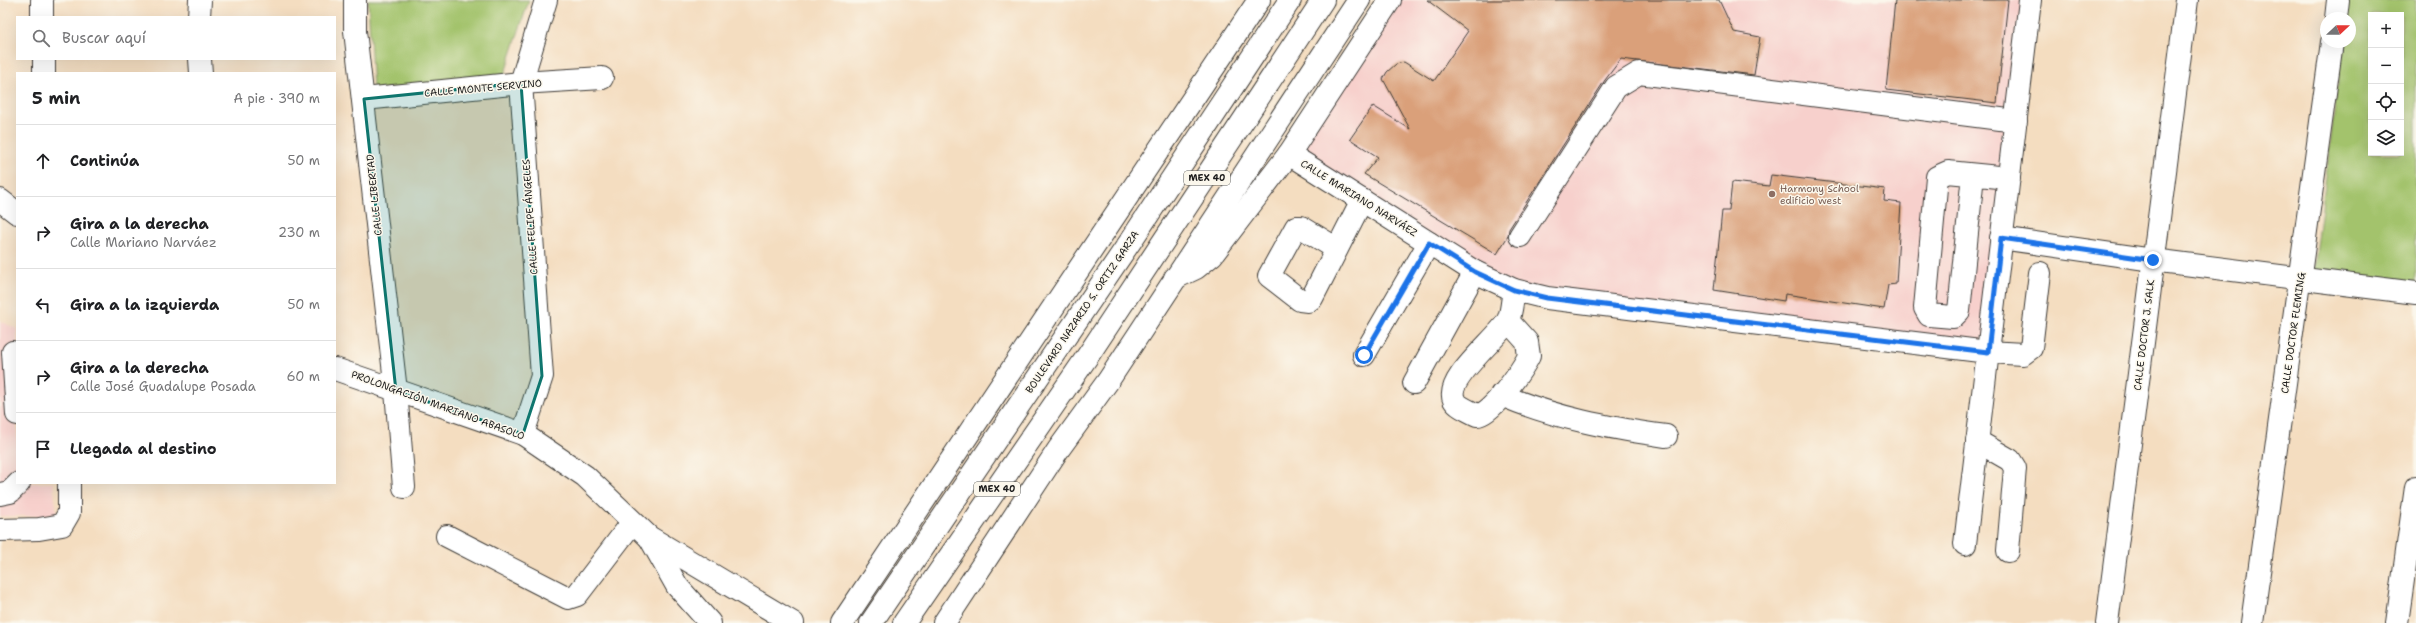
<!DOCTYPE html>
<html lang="es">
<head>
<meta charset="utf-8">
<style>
	body { margin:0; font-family:"Shantell Sans",sans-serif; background:#f2f2f2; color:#202124 }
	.controls { position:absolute; right:12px; top:12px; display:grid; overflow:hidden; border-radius:0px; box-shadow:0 4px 16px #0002 }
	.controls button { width:36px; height:36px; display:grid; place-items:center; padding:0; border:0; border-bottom:1px solid #e0e0e0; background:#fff; color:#202124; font:20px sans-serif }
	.compass { position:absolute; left:2320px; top:12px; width:36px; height:36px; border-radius:50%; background:#fff; box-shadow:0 4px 16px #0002; rotate:68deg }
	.stop { position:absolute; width:12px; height:12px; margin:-9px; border:3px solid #1a73e8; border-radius:50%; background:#fff }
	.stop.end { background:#1a73e8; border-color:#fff; box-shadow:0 1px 4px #0008 }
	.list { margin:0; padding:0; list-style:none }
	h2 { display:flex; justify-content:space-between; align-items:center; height:52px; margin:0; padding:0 16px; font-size:17px }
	h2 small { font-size:13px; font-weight:400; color:#757577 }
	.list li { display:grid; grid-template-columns:26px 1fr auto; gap:12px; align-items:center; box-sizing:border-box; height:72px; padding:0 16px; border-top:1px solid #e0e0e0 }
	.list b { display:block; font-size:15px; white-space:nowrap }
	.list p { margin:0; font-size:13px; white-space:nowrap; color:#757577 }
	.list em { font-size:13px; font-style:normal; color:#757577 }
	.icon { flex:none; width:22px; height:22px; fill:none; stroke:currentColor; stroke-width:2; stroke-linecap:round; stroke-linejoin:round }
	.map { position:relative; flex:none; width:2416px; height:623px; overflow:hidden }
	.search { position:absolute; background:#fff; box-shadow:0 4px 16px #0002; left:16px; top:16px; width:320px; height:44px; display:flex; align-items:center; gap:10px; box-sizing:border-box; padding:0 14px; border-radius:0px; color:#757577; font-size:15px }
	.panel { position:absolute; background:#fff; box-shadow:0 4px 16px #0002; left:16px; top:72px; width:320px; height:412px; border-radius:0px }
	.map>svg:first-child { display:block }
</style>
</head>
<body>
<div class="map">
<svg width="2416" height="623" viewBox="0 0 2416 623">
	<rect width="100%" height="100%" fill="#fbf7ec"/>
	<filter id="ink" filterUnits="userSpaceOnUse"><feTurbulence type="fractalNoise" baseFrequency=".025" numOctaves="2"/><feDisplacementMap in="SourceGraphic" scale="8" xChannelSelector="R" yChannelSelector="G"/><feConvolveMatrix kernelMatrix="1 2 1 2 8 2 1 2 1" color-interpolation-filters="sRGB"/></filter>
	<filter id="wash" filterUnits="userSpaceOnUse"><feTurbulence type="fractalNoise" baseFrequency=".012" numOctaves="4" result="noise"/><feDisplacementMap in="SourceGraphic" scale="16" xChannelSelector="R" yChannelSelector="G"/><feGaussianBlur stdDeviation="0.9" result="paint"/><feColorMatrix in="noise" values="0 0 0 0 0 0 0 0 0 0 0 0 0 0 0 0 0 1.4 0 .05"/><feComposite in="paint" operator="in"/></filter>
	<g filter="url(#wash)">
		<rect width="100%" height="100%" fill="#f4ddc0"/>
		<!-- built -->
		<g fill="#f7d0cc">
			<path d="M1395 0H2027L1983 360 1505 288 1293 157Z"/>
			<path d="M0 321 17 329V483H53L57 516H0Z"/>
		</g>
		<!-- green -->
		<g fill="#a3c36c" stroke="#607044" fill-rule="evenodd">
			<path d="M368 0H529L503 79 373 90Z"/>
			<path d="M2348 0H2416V283L2314 271 2343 42H2350V18H2346ZM2371 15H2401V153H2371Z"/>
		</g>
		<g id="blocks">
			<!-- building -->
			<g fill="#daa07a">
				<path d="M1427 0H1719L1734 32 1760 37 1754 75 1621 59 1605 80 1509 229 1508 236 1497 254 1364 174 1378 157 1350 139 1373 106 1410 129 1383 79 1387 72 1396 64 1404 62 1434 81 1468 31Z"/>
				<path d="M1895 0H2008L1997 103 1886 90Z"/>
				<path d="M1771 175 1885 189 1884 201 1901 203 1896 284 1888 285 1884 309 1785 294 1784 301 1714 290 1722 211H1729L1732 182 1769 186Z"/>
			</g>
		</g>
	</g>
	<g filter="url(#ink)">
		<use href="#blocks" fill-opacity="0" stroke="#3c3935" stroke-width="1"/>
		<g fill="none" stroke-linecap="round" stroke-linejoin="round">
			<defs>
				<g id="minor">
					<path d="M42 0V17"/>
					<path d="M355 0V31L396 391 404 487"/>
					<path d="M199 17 200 0"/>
					<path d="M2336 18 2338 0"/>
					<path d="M44 59V73"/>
					<path d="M200 59 201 73"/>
					<path d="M364 99 521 83 602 78"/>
					<path d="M1289 154 1475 272 1514 290 1547 298 1988 352 2023 354 2031 348 2040 273"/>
					<path d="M1973 175 1959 311 1953 317 1929 315 1925 308 1937 177 1948 172 2009 178"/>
					<path d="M1520 236 1616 87 1639 73 2016 121"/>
					<path d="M2001 238 2153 260 2416 293"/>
					<path d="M1337 249 1301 227H1296L1269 276 1300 300 1308 301 1312 298 1362 200"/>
					<path d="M1175 278 1196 268 1212 255 1289 154 1390 0"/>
					<path d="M1508 321 1527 342 1529 356C1523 368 1491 416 1477 415 1470 411 1458 407 1454 400 1444 379 1500 337 1508 320 1512 312 1512 299 1514 290"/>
					<path d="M13 352 17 414"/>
					<path d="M1364 355 1429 243"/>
					<path d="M1414 383 1475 272"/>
					<path d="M1501 395C1555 418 1609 428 1666 436"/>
					<path d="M523 434 542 376 521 83 546 0"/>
					<path d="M1977 441 2010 460 2015 468 2008 551"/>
					<path d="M0 494 10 492 19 483"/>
					<path d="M0 530 39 529 62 525 69 513V483"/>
					<path d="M447 536 568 598 577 595 632 523"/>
					<path d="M1965 544 2030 0"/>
					<path d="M2107 623 2187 0"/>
					<path d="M2252 623 2332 42"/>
					<path d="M2397 623 2416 487"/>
				</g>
				<g id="major">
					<path d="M0 200 17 213"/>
					<path d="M335 369 523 434 585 476 649 537 793 623"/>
					<path d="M650 538 677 586 710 623"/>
				</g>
				<g id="highway">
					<path d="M842 623 1259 0"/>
					<path d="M871 623 1132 239 1290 0"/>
					<path d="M904 623 1089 354 1323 0"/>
					<path d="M944 623 1058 450 1108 381 1359 0"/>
				</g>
			</defs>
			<!-- minor casing -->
			<use href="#minor" stroke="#3c3935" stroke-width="24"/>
			<!-- major casing -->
			<use href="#major" stroke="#3c3935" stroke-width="24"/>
			<!-- highway casing -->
			<use href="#highway" stroke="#3c3935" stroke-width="24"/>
			<!-- minor -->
			<use href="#minor" stroke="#fff" stroke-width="22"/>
			<!-- major -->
			<use href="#major" stroke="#fff" stroke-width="22"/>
			<!-- highway -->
			<use href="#highway" stroke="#fff" stroke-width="22"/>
		</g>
	</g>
	<g fill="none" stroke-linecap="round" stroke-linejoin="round" filter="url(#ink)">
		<!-- route -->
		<path stroke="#1a73e8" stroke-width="5" d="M1364 355 1429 243 1475 272 1514 290 1547 298 1988 352 2001 238 2153 260"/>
	</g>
	<!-- marked area -->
	<path fill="#0f766e" fill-opacity="0.2" stroke="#0f766e" stroke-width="3" stroke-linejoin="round" d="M521 83 542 376 523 434 396 391 364 99Z"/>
	<!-- markers -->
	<circle fill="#8d6e63" stroke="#fbf7ec" stroke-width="1.5" cx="1772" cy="194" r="4"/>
	<g text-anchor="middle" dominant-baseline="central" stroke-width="3" stroke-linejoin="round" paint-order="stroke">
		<!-- shield labels -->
		<g fill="#fbf7ec" stroke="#5f5e5a" stroke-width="1">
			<rect x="1184" y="171" width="46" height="14" rx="3"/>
			<rect x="974" y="482" width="46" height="14" rx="3"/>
		</g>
		<g font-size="9" font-weight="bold" fill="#1c1c1c">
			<text x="1207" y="178">MEX 40</text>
			<text x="997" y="489">MEX 40</text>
		</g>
		<!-- street labels -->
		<g font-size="10" fill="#1c1c1c" stroke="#fbf7ec">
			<text transform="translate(483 88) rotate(-5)">CALLE MONTE SERVINO</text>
			<text transform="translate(374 195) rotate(-96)">CALLE LIBERTAD</text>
			<text transform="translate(1359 198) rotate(32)">CALLE MARIANO NARVÁEZ</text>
			<text transform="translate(530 217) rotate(-94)">CALLE FELIPE ÁNGELES</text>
			<text transform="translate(1082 312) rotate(-56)">BOULEVARD NAZARIO S. ORTIZ GARZA</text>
			<text transform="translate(2293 333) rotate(-82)">CALLE DOCTOR FLEMING</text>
			<text transform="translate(2144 335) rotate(-83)">CALLE DOCTOR J. SALK</text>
			<text transform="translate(438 405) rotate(20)">PROLONGACIÓN MARIANO ABASOLO</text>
		</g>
		<!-- education labels -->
		<g font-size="10" fill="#785e54" stroke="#fbf7ec" text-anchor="start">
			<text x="1780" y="188">Harmony School<tspan x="1780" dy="12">edificio west</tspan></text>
		</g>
	</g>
</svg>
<div class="controls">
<button>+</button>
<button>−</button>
<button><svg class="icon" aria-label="locate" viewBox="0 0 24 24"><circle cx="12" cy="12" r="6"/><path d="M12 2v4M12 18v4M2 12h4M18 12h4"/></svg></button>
<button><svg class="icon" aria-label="layers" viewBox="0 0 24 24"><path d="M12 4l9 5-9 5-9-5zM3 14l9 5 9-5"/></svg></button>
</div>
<svg class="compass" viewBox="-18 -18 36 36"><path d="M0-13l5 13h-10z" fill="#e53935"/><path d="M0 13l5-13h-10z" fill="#757577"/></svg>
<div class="stop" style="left:1364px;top:355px"></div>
<div class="stop end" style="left:2153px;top:260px"></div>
<div class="search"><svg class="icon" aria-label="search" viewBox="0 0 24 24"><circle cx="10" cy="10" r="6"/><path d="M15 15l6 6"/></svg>Buscar aquí</div>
<section class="panel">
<h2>5 min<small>A pie · 390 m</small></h2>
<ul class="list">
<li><svg class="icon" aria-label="ahead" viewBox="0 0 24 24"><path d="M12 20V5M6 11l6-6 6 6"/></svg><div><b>Continúa</b></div><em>50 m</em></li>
<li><svg class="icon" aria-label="right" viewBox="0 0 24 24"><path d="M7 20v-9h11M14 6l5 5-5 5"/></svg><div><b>Gira a la derecha</b><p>Calle Mariano Narváez</p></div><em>230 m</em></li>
<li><svg class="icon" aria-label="left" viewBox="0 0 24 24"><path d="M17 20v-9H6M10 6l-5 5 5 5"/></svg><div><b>Gira a la izquierda</b></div><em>50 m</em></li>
<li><svg class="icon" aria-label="right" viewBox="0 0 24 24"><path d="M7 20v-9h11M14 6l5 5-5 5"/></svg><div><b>Gira a la derecha</b><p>Calle José Guadalupe Posada</p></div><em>60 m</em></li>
<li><svg class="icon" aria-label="arrive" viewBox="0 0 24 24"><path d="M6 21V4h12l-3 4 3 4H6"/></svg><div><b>Llegada al destino</b></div></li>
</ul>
</section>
</div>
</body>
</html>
